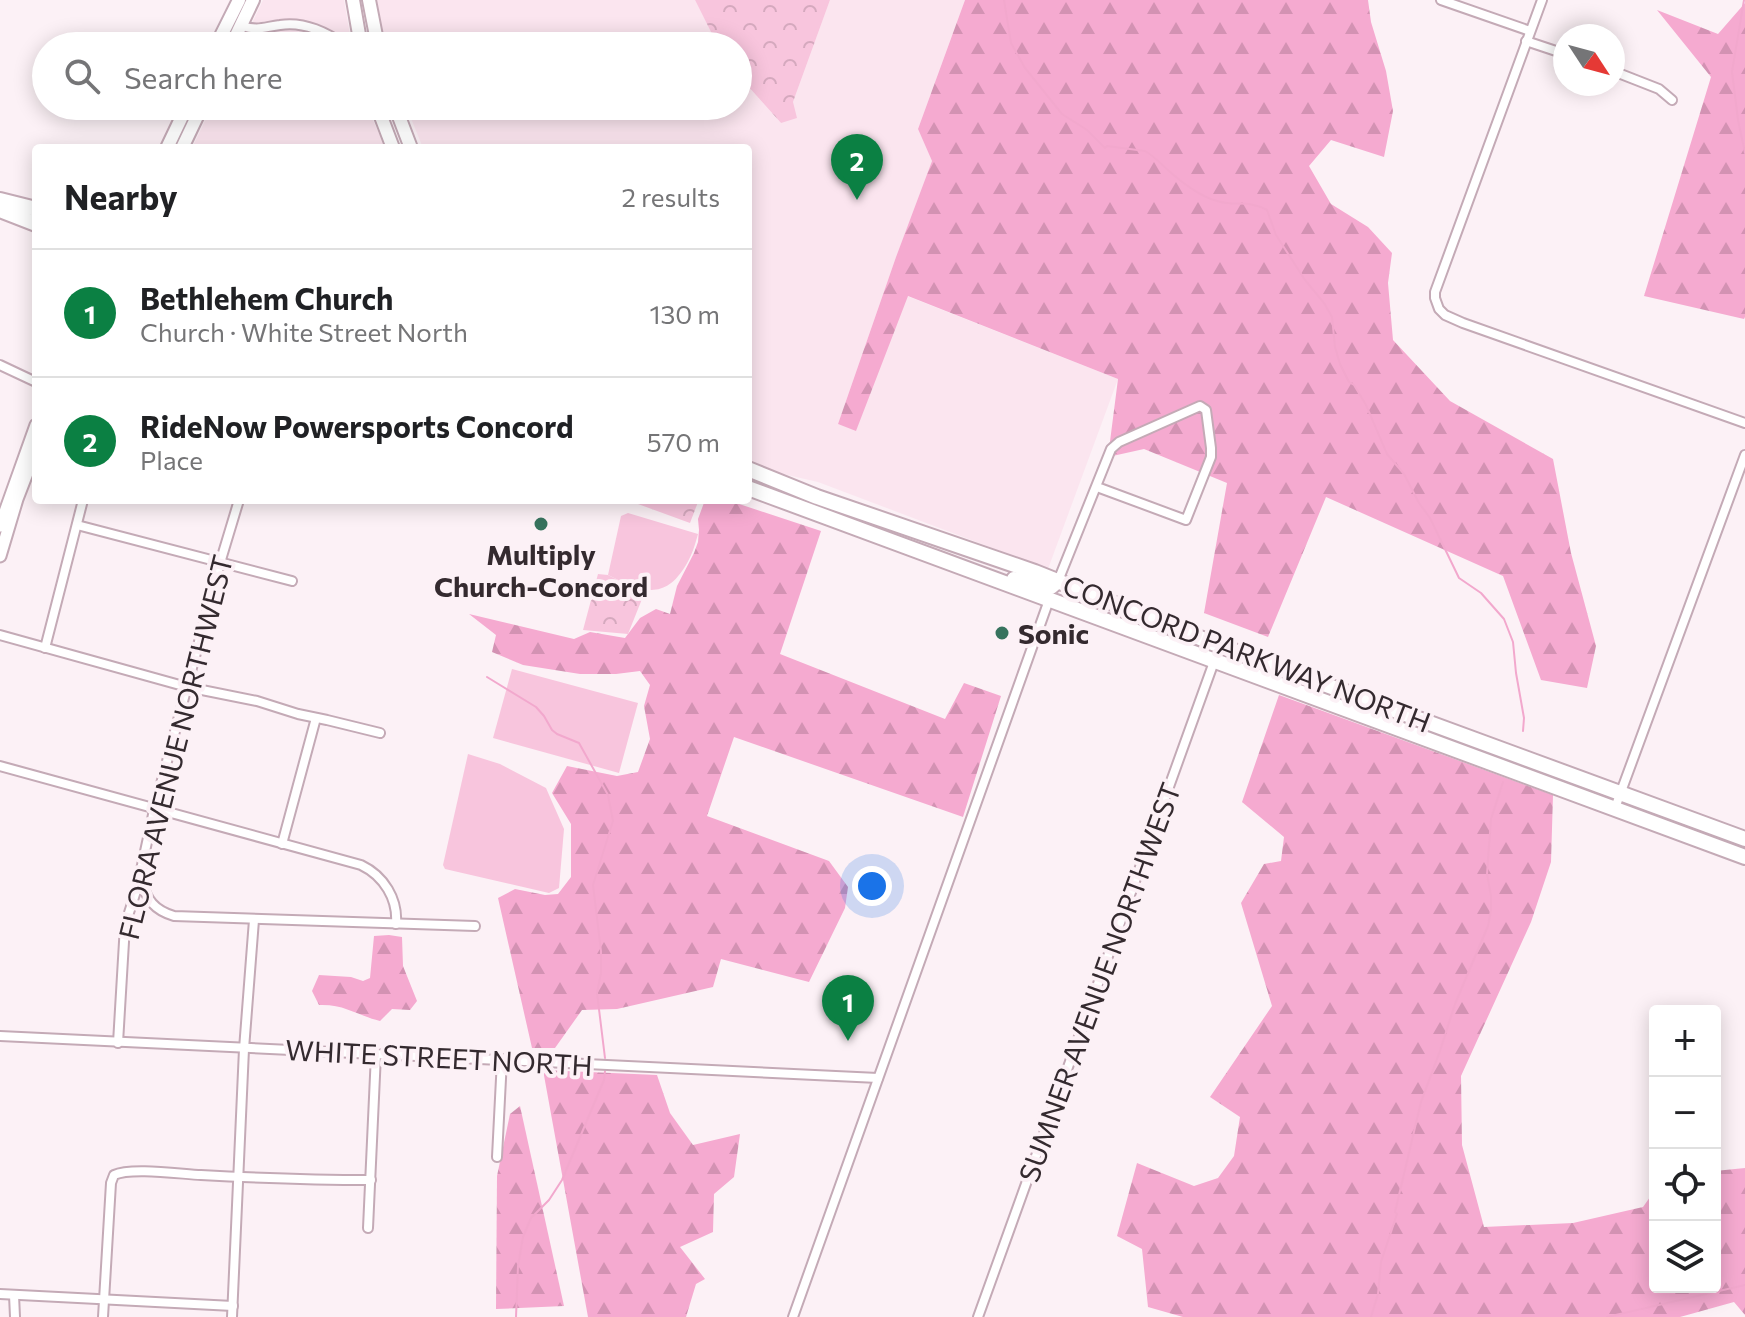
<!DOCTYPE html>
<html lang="en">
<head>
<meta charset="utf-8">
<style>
	body { margin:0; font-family:Commissioner,sans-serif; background:#f2f2f2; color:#202124 }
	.controls { position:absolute; right:24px; bottom:24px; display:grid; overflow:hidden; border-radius:8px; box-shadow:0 4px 20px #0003 }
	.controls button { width:72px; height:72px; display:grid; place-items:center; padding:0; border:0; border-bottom:2px solid #e0e0e0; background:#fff; color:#202124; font:40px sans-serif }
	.compass { position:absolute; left:1553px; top:24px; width:72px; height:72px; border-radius:50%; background:#fff; box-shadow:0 4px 20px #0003; rotate:126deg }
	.you { position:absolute; left:872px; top:886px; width:28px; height:28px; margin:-20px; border:6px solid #fff; border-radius:50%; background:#1a73e8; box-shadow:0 0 0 12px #1a73e833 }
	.badge { display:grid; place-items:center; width:52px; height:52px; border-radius:50%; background:#0b8043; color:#fff; font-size:26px; font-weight:700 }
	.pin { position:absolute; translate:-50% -66px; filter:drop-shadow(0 2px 4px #0008) }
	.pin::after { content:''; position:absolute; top:42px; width:28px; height:24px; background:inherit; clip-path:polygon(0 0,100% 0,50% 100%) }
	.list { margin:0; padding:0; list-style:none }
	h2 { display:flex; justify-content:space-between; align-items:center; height:104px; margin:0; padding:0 32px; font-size:34px }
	h2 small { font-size:26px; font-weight:400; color:#757577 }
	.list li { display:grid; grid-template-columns:52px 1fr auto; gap:24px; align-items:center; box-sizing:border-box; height:128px; padding:0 32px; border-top:2px solid #e0e0e0 }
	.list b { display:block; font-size:30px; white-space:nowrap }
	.list p { margin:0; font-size:26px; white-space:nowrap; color:#757577 }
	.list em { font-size:26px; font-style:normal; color:#757577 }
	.icon { flex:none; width:44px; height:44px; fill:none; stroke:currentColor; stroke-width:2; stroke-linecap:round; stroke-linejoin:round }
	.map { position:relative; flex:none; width:1745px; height:1317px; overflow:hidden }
	.search { position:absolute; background:#fff; box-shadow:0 4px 20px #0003; left:32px; top:32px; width:720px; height:88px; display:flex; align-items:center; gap:20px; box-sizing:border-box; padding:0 28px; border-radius:44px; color:#757577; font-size:30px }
	.panel { position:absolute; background:#fff; box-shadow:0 4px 20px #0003; left:32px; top:144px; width:720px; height:360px; border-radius:8px }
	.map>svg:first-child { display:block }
</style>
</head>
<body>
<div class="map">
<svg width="1745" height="1317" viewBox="0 0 1745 1317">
	<defs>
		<pattern id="forest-firs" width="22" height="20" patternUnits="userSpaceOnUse" patternTransform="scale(2)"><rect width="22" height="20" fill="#f5aad0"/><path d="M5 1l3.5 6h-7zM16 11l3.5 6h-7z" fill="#d392b3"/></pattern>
		<pattern id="park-crowns" width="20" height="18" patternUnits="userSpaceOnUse" patternTransform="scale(2)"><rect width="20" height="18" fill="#f8c5dd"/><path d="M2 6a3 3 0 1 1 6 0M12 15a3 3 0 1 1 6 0" fill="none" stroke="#d5a9be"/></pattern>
	</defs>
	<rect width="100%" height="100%" fill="#fcf1f6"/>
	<!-- built -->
	<g fill="#fbe5ef">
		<path d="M263 0H344L352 46H241Z"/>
		<path d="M377 0H695L718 46H386L378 14Z"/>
		<path d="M830 0H965L918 129 932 161 896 257 838 424 856 430 907 296 1118 379 1048 569 818 482 770 471 748 462V148H423L406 106H738V75L781 123 793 102Z"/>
		<path d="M212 106H366L386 148H192Z"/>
	</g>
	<!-- grass -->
	<g fill="#f8c5dd">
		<path d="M628 513 698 534C695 545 692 555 686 565 664 602 641 591 608 575L621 516Z"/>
		<path d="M512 669 638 703 619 773 493 738Z"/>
		<path d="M468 754 500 764 546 788 564 829 559 888 549 893 445 869 443 865Z"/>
	</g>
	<!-- forest -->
	<g fill="url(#forest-firs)">
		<path d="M965 0H1368L1371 22 1386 71 1393 111 1384 157 1331 140 1309 166 1331 204 1368 227 1392 253 1388 283 1393 340 1450 401 1553 459 1571 553 1596 646 1587 688 1541 680 1503 576 1326 497 1268 637 1204 613 1227 483 1144 449 1108 457 1118 379 908 296 856 431 838 424 896 257 932 161 918 129Z"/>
		<path d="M1745 3V317L1744 319 1644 296 1711 77 1657 10 1718 34Z"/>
		<path d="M705 500H727L821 531 780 654 945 719 964 683 1001 696 963 817 734 737 707 816 829 861 848 887 845 908 809 982 721 959 713 987 617 1009 582 1010 555 1048H532L498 898 515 889 545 895 558 894 571 877V824L552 793 567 766 617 776 638 772 650 739 644 706 650 685 640 671 616 674H580L523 665 492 652 496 635 469 614 574 639 590 632 625 638 640 618 656 609 670 614 677 586 694 553 698 542 699 530 698 519Z"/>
		<path d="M1279 695 1553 795 1551 862 1531 922 1461 1076 1462 1145 1484 1227 1573 1223 1643 1207 1655 1190V1287H1715V1171L1745 1168V1315L1734 1302 1680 1317H1183L1148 1307 1142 1249 1117 1236 1137 1163 1194 1186 1218 1178 1234 1156 1240 1117 1210 1097 1272 1006 1241 903 1264 864 1281 861 1284 837 1242 802Z"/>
		<path d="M389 935 402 937 403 966 417 1001 410 1010 392 1009 380 1021C356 1015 345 1004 319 1005L312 991 319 975 351 977 363 981 370 978 374 936Z"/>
		<path d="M543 1070 657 1075 670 1113 693 1145 740 1134 734 1177 714 1194 713 1232 680 1247 705 1279 696 1284 686 1317H588Z"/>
		<path d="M520 1106 564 1306 496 1309 497 1176 510 1114Z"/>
	</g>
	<!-- park -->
	<g fill="url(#park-crowns)">
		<path d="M695 0H830L793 102 797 118 781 123 738 75V46H718Z"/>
		<path d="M627 500H691L698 502 690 523Z"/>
		<path d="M598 574 608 575 626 584 646 589 628 634 583 630Z"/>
	</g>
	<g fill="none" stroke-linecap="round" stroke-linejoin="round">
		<!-- stream -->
		<g stroke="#f2a8cd" stroke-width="2">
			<path d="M1004 0 1011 43 1025 68 1062 114 1087 130 1105 148 1107 146 1145 151C1154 156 1161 164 1169 171 1181 182 1201 197 1217 201 1237 207 1246 199 1267 210L1276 235 1305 280 1324 303 1332 317 1335 347 1340 364 1349 382 1354 385 1366 405 1387 454 1404 474 1419 503 1430 518 1459 578 1481 593 1504 619 1513 642 1516 673 1524 718 1523 731"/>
			<path d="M1744 0 1732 72 1738 120 1745 153"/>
			<path d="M487 677 536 707 544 716 552 730 557 734 579 743 608 795 613 821 593 885 601 951V973L597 993 605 1058"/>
			<path d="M516 1317 518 1266 523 1237 531 1218 549 1200 562 1180 604 1080 605 1071"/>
			<path d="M1371 1317 1378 1294 1381 1262 1397 1214 1395 1212 1421 1102 1440 1051 1455 1004 1488 926 1491 910V896L1487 874 1491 819 1503 782"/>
			<path d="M1607 1317 1745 1285"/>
		</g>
		<defs>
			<g id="minor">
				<path d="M1441 0 1530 31"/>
				<path d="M1542 0 1435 292V298L1439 309 1445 315 1463 323 1745 423"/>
				<path d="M242 26C258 31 264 27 280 25 305 21 327 33 347 46"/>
				<path d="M1526 41 1565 54"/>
				<path d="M1613 71 1659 89 1672 100"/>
				<path d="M0 365 36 382"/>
				<path d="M77 525 292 581"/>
				<path d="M1058 581 1111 449 1119 442 1200 406 1206 410 1211 448V457L1186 520 1097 487"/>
				<path d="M0 635 187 687 257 701 298 714 327 720 380 733"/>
				<path d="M45 648 83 500"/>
				<path d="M0 766 361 865C384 876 398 899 396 924"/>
				<path d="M1615 808 1745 455"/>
				<path d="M282 844 316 718"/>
				<path d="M141 880C147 900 154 910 174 916L475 926"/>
				<path d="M0 1036 878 1078"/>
				<path d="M118 1043 125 925 137 888 154 810 220 563 239 500"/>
				<path d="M497 1157 502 1059"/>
				<path d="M368 1228 376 1054"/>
				<path d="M0 1294 233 1306"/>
				<path d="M14 1295 15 1317"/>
				<path d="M103 1317 111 1183 114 1175C131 1167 180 1174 201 1175 258 1178 314 1180 371 1180"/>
				<path d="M232 1317 244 1049 254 920"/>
				<path d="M793 1317 1049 600"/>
				<path d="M978 1317 1215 659"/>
			</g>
			<g id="secondary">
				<path d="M0 526 36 425"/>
				<path d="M0 556 17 499 36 450"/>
			</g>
			<g id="primary">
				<path d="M353 0 361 46"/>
				<path d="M369 0 378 46"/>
				<path d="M216 46 239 0"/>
				<path d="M231 46 253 0"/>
				<path d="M377 106 393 148"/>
				<path d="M395 106 411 148"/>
				<path d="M167 148 187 106"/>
				<path d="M182 148 202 106"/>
			</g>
			<g id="trunk">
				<path d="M0 200 36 209"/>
				<path d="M0 210 36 224"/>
				<path d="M748 469 817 497 1035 572 1220 646 1745 839"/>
				<path d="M748 488 1745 857"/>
				<path d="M1014 579 1051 587 1058 581"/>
			</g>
		</defs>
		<!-- minor casing -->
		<use href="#minor" stroke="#c4aab6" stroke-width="12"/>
		<!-- secondary casing -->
		<use href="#secondary" stroke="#c4aab6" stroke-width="15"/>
		<!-- primary casing -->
		<use href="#primary" stroke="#c4aab6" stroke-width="16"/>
		<!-- trunk casing -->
		<use href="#trunk" stroke="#c4aab6" stroke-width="18"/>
		<!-- minor -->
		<use href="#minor" stroke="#fff" stroke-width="8"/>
		<!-- secondary -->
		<use href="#secondary" stroke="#fff" stroke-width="11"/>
		<!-- primary -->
		<use href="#primary" stroke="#fff" stroke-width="12"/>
		<!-- trunk -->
		<use href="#trunk" stroke="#fff" stroke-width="14"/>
	</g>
	<!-- markers -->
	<g fill="#37735e" stroke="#fcf1f6" stroke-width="3">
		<circle cx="541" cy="524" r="8"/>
		<circle cx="1002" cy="633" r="8"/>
	</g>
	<g text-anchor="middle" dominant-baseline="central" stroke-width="8" stroke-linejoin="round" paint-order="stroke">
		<!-- poi labels -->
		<g font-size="28" font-weight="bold" fill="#342a2f" stroke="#fcf1f6">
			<text x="541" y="554">Multiply<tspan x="541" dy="32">Church-Concord</tspan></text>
			<text x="1018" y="633" text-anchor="start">Sonic</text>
		</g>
		<!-- street labels -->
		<g font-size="28" fill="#342a2f" stroke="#fcf1f6">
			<text transform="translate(1247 653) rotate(21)">CONCORD PARKWAY NORTH</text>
			<text transform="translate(175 747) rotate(-76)">FLORA AVENUE NORTHWEST</text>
			<text transform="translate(1099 982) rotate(-70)">SUMNER AVENUE NORTHWEST</text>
			<text transform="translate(439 1057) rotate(3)">WHITE STREET NORTH</text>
		</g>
	</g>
</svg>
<div class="controls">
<button>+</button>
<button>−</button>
<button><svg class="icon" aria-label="locate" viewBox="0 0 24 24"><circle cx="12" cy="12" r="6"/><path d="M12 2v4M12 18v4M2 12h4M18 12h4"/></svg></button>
<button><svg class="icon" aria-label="layers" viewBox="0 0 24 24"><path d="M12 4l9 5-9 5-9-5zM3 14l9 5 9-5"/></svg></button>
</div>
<svg class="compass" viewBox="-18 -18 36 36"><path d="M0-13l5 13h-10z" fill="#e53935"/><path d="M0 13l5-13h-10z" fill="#757577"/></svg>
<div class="you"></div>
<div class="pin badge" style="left:848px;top:1041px">1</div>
<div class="pin badge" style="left:857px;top:200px">2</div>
<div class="search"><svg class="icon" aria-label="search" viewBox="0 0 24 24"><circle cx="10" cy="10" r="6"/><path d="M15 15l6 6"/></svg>Search here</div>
<section class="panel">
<h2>Nearby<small>2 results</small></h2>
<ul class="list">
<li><span class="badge">1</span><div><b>Bethlehem Church</b><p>Church · White Street North</p></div><em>130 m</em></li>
<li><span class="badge">2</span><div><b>RideNow Powersports Concord</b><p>Place</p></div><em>570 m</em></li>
</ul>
</section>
</div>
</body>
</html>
